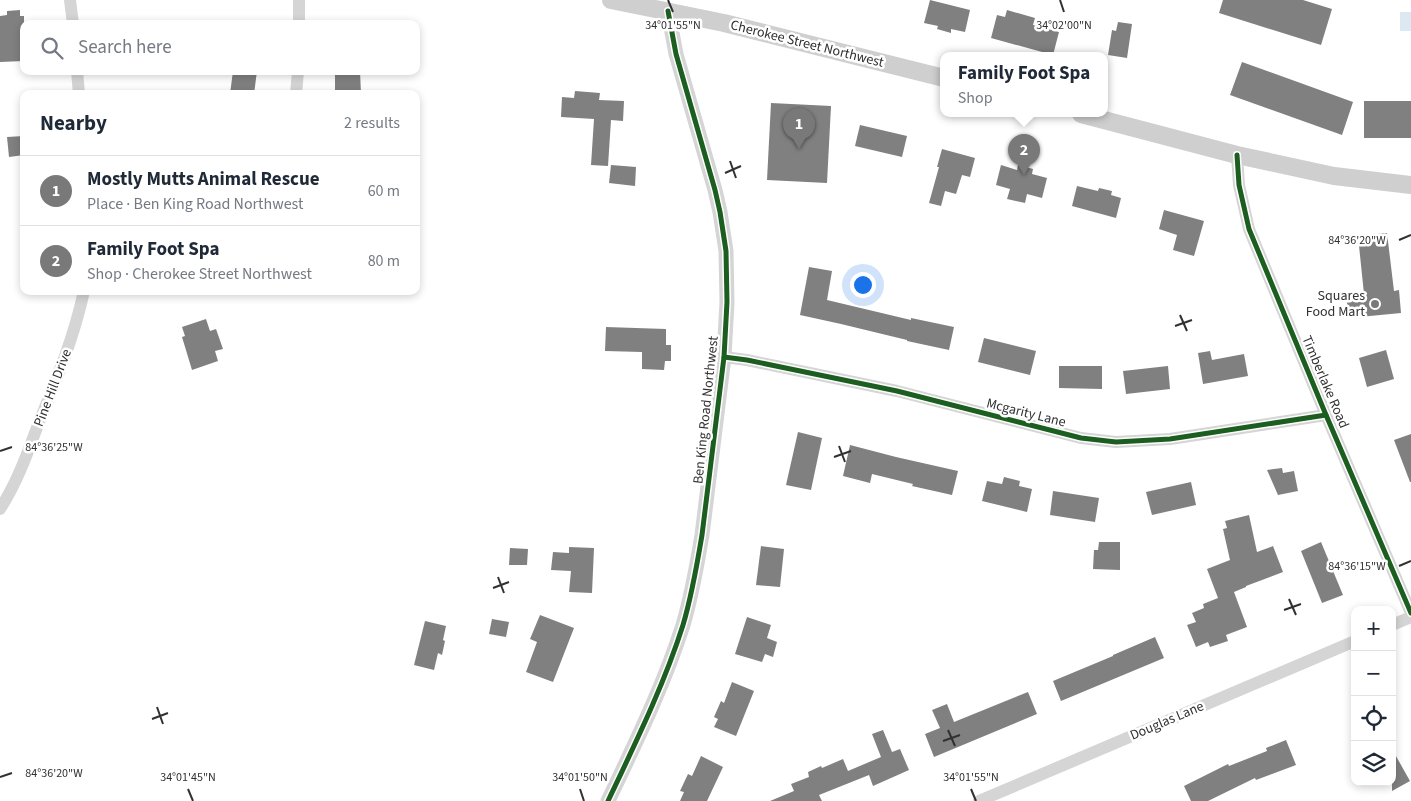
<!DOCTYPE html>
<html lang="en">
<head>
<meta charset="utf-8">
<style>
	body { margin:0; font-family:"Source Sans 3",sans-serif; background:#f2f2f3; color:#1f2937 }
	.controls { position:absolute; right:15px; bottom:15px; display:grid; overflow:hidden; border-radius:10px; box-shadow:0 2px 8px #0003 }
	.controls button { width:45px; height:45px; display:grid; place-items:center; padding:0; border:0; border-bottom:1px solid #e0e1e3; background:#fff; color:#1f2937; font:25px sans-serif }
	.you { position:absolute; left:862px; top:284px; width:18px; height:18px; margin:-12px; border:4px solid #fff; border-radius:50%; background:#1a73e8; box-shadow:0 0 0 8px #1a73e833 }
	.badge { display:grid; place-items:center; width:32px; height:32px; border-radius:50%; background:#797979; color:#fff; font-size:16px; font-weight:700 }
	.pin { position:absolute; translate:-50% -41px; filter:drop-shadow(0 1px 2px #0008) }
	.pin::after { content:''; position:absolute; top:26px; width:18px; height:15px; background:inherit; clip-path:polygon(0 0,100% 0,50% 100%) }
	.popup { position:absolute; left:940px; top:52px; width:168px; height:65px; box-sizing:border-box; display:grid; place-content:center; border-radius:10px; background:#fff; filter:drop-shadow(0 1px 4px #0005); font-size:16px; white-space:nowrap; color:#747a83 }
	.popup b { font-size:19px; color:#1f2937 }
	.popup::after { content:''; position:absolute; left:50%; top:100%; margin-left:-10px; border:10px solid transparent; border-top-color:#fff }
	.list { margin:0; padding:0; list-style:none }
	h2 { display:flex; justify-content:space-between; align-items:center; height:65px; margin:0; padding:0 20px; font-size:21px }
	h2 small { font-size:16px; font-weight:400; color:#747a83 }
	.list li { display:grid; grid-template-columns:32px 1fr auto; gap:15px; align-items:center; box-sizing:border-box; height:70px; padding:0 20px; border-top:1px solid #e0e1e3 }
	.list b { display:block; font-size:19px; white-space:nowrap }
	.list p { margin:0; font-size:16px; white-space:nowrap; color:#747a83 }
	.list em { font-size:16px; font-style:normal; color:#747a83 }
	.icon { flex:none; width:28px; height:28px; fill:none; stroke:currentColor; stroke-width:2; stroke-linecap:round; stroke-linejoin:round }
	.map { position:relative; flex:none; width:1411px; height:801px; overflow:hidden }
	.search { position:absolute; background:#fff; box-shadow:0 2px 8px #0003; left:20px; top:20px; width:400px; height:55px; display:flex; align-items:center; gap:12px; box-sizing:border-box; padding:0 18px; border-radius:10px; color:#747a83; font-size:19px }
	.panel { position:absolute; background:#fff; box-shadow:0 2px 8px #0003; left:20px; top:90px; width:400px; height:205px; border-radius:10px }
	.map>svg:first-child { display:block }
</style>
</head>
<body>
<div class="map">
<svg width="1411" height="801" viewBox="0 0 1411 801">
	<rect width="100%" height="100%" fill="#fff"/>
	<!-- water -->
	<rect fill="#dce9f2" x="1400" y="12" width="11" height="19"/>
	<!-- building -->
	<g fill="#808080">
		<path d="M930 0 970 10 965 32 951 29V33L937 29 938 26 924 23Z"/>
		<path d="M1223 0H1303L1332 9 1321 45 1219 13Z"/>
		<path d="M20 10V16H24V61L0 62V16L7 15V11Z"/>
		<path d="M1007 10 1035 18 1033 25 1059 32 1053 55 991 38 997 15 1005 17Z"/>
		<path d="M1118 22 1132 24 1127 58 1108 55 1112 30 1116 31Z"/>
		<path d="M1242 62 1353 102 1342 135 1230 95Z"/>
		<path d="M233 71H257L254 94H230Z"/>
		<path d="M335 71H360L361 94H335Z"/>
		<path d="M575 91 600 93 599 100 624 101 623 121 611 120 608 166 591 165 594 119 561 117 562 97 574 98Z"/>
		<rect x="1364" y="101" width="47" height="37"/>
		<path d="M771 103 831 106 827 183 767 180Z"/>
		<path d="M860 125 907 136 902 157 855 146Z"/>
		<path d="M24 136V155L9 157 7 137Z"/>
		<path d="M942 149 975 158 970 177 962 175 956 194 945 191 941 206 929 203 939 167H937Z"/>
		<path d="M611 165 636 167 635 186 609 183Z"/>
		<path d="M1001 165 1017 170 1018 165 1033 169 1032 174 1047 178 1042 198 1027 194 1025 203 1007 199 1010 189 996 185Z"/>
		<path d="M1077 186 1098 191 1099 188 1112 191 1111 195 1121 198 1116 218 1072 206Z"/>
		<path d="M1164 210 1204 221 1194 256 1173 250 1177 235 1159 229Z"/>
		<path d="M1387 233 1394 291 1399 290 1401 313 1349 318 1346 295 1364 294 1358 236Z"/>
		<path d="M809 267 832 271 827 300 911 320V318L954 327 949 350 907 341V340L841 324 800 315Z"/>
		<path d="M206 319 210 331 216 329 223 349 215 351 218 361 192 370 182 337 185 336 182 327Z"/>
		<path d="M606 327 666 329V345H671V361H665L664 370 642 369V352L605 351Z"/>
		<path d="M984 338 1036 351 1030 375 978 362Z"/>
		<path d="M1386 350 1394 379 1367 387 1359 358Z"/>
		<path d="M1210 351 1212 360 1244 354 1248 376 1203 384 1198 353Z"/>
		<path d="M1059 366H1102V389L1059 388Z"/>
		<path d="M1168 366 1170 389 1126 394 1123 371Z"/>
		<path d="M798 432 822 438 811 490 786 485Z"/>
		<path d="M1411 434V482H1410L1394 440Z"/>
		<path d="M850 445 896 457 958 471 952 495 912 486 913 484 872 474 870 483 843 476Z"/>
		<path d="M1282 468 1283 473 1294 471 1298 491 1278 495 1267 470Z"/>
		<path d="M1004 477 1020 481 1019 486 1032 489 1027 512 982 501 987 481 1002 484Z"/>
		<path d="M1191 482 1196 505 1152 515 1146 492Z"/>
		<path d="M1053 491 1099 498 1095 522 1050 515Z"/>
		<path d="M1249 515 1257 552 1273 546 1283 572 1246 586V587L1234 592 1247 627 1226 635 1228 641 1210 647 1208 642 1196 647 1187 625 1196 622 1192 613 1204 608 1203 604 1218 598 1207 569 1230 560 1223 529 1227 528 1225 521Z"/>
		<path d="M1099 542H1120V570L1093 569 1094 550H1098Z"/>
		<path d="M1321 542 1343 595 1322 603 1301 551Z"/>
		<path d="M761 546 784 549 780 587 756 585Z"/>
		<path d="M569 547 594 548 592 593 569 592 571 571 551 570 553 552 569 553Z"/>
		<path d="M510 548 528 549 527 565H509Z"/>
		<path d="M540 615 574 628 553 682 526 672 537 642 530 639Z"/>
		<path d="M747 617 771 625 767 638 777 642 773 657 765 654 762 662 735 654Z"/>
		<path d="M492 619 509 622 506 637 489 634Z"/>
		<path d="M425 621 446 626 443 640 445 641 442 655 438 653 434 670 414 665Z"/>
		<path d="M1155 637 1164 658 1061 701 1053 681 1113 656V655Z"/>
		<path d="M732 682 754 691 736 736 714 727 718 719 714 717 721 701 724 703Z"/>
		<path d="M1028 692 1037 714 934 757 925 734 940 728 932 710 947 704 954 722Z"/>
		<path d="M883 730 892 752 900 749 909 770 873 786 869 775 819 795 822 801H770L794 791 791 784 809 777 808 772 821 766 822 768 843 759 848 771 881 757 872 734Z"/>
		<path d="M1286 740 1296 765 1256 780 1255 778 1208 801H1191L1184 786 1228 764 1229 766 1267 751 1266 748Z"/>
		<path d="M1392 749 1410 781 1392 791Z"/>
		<path d="M701 756 723 767 707 801H680L684 792 680 791 688 774 692 776Z"/>
	</g>
	<g fill="none" stroke-linecap="round" stroke-linejoin="round">
		<!-- minor -->
		<g stroke="#d5d5d5" stroke-width="12">
			<path d="M70 0 73 24"/>
			<path d="M299 24V0"/>
			<path d="M77 71 79 94"/>
			<path d="M296 94 298 71"/>
			<path d="M1237 155 1239 185 1249 229 1326 415 1411 613"/>
			<path d="M724 357 747 360 897 391 1081 438 1116 442 1170 439 1326 415"/>
			<path d="M0 509C17 483 28 452 39 422 57 379 74 337 84 291"/>
			<path d="M1392 625 1411 617"/>
			<path d="M979 801 1355 641"/>
		</g>
		<!-- tertiary -->
		<path stroke="#d5d5d5" stroke-width="15" d="M608 801C635 744 664 685 683 625 692 595 697 565 702 535L724 357 727 302 726 251 720 212 715 190 676 54 668 11"/>
		<!-- secondary -->
		<g stroke="#cfcfcf" stroke-width="18">
			<path d="M611 0 724 23 944 78"/>
			<path d="M1081 114 1237 155 1334 176 1411 185"/>
		</g>
		<defs>
			<g id="cycleway">
				<path d="M1237 155 1239 185 1249 229 1326 415 1411 613"/>
				<path d="M724 357 747 360 897 391 1081 438 1116 442 1170 439 1326 415"/>
				<path d="M608 801C635 744 664 685 683 625 692 595 697 565 702 535L724 357 727 302 726 251 720 212 715 190 676 54 668 11"/>
			</g>
		</defs>
		<!-- cycleway casing -->
		<use href="#cycleway" stroke="#fff" stroke-width="8"/>
		<!-- cycleway -->
		<use href="#cycleway" stroke="#1b5e20" stroke-width="5"/>
	</g>
	<!-- ticks -->
	<path fill="none" stroke="#313131" stroke-width="2" d="M668 0 673 12M1060 0 1064 12M730 161 736 178M725 173 741 166M1399 240 1411 235M1180 315 1187 331M1175 326 1192 320M839 446 845 462M0 451 12 447M834 457 851 451M1399 566 1411 561M498 577 504 593M493 588 509 582M1289 599 1296 615M1284 610 1301 604M157 707 163 724M152 719 168 713M948 730 955 746M943 741 960 735M0 777 12 773M188 789 193 801M580 789 584 801M971 789 976 801"/>
	<!-- markers -->
	<circle fill="#797979" stroke="#fff" stroke-width="2" cx="1375" cy="304" r="5"/>
	<g text-anchor="middle" dominant-baseline="central" stroke-width="5" stroke-linejoin="round" paint-order="stroke">
		<!-- street labels -->
		<g font-size="14" fill="#313131" stroke="#fff">
			<text transform="translate(807 44) rotate(14)">Cherokee Street Northwest</text>
			<text transform="translate(1325 382) rotate(67)">Timberlake Road</text>
			<text transform="translate(53 388) rotate(-69)">Pine Hill Drive</text>
			<text transform="translate(706 410) rotate(-84)">Ben King Road Northwest</text>
			<text transform="translate(1026 413) rotate(14)">Mcgarity Lane</text>
			<text transform="translate(1167 721) rotate(-23)">Douglas Lane</text>
		</g>
		<!-- poi labels -->
		<g font-size="14" fill="#313131" stroke="#fff" text-anchor="end">
			<text x="1365" y="296">Squares<tspan x="1365" dy="16">Food Mart</tspan></text>
		</g>
	</g>
	<g font-size="12" text-anchor="middle" fill="#313131" stroke="#fff" stroke-width="5" stroke-linejoin="round" paint-order="stroke">
		<text x="673" y="29">34°01'55"N</text>
		<text x="1064" y="29">34°02'00"N</text>
		<text x="1357" y="244">84°36'20"W</text>
		<text x="54" y="451">84°36'25"W</text>
		<text x="1357" y="570">84°36'15"W</text>
		<text x="54" y="777">84°36'20"W</text>
		<text x="188" y="781">34°01'45"N</text>
		<text x="580" y="781">34°01'50"N</text>
		<text x="971" y="781">34°01'55"N</text>
	</g>
</svg>
<div class="controls">
<button>+</button>
<button>−</button>
<button><svg class="icon" aria-label="locate" viewBox="0 0 24 24"><circle cx="12" cy="12" r="6"/><path d="M12 2v4M12 18v4M2 12h4M18 12h4"/></svg></button>
<button><svg class="icon" aria-label="layers" viewBox="0 0 24 24"><path d="M12 4l9 5-9 5-9-5zM3 14l9 5 9-5"/></svg></button>
</div>
<div class="you"></div>
<div class="pin badge" style="left:799px;top:149px">1</div>
<div class="pin badge" style="left:1024px;top:175px">2</div>
<div class="popup"><b>Family Foot Spa</b>Shop</div>
<div class="search"><svg class="icon" aria-label="search" viewBox="0 0 24 24"><circle cx="10" cy="10" r="6"/><path d="M15 15l6 6"/></svg>Search here</div>
<section class="panel">
<h2>Nearby<small>2 results</small></h2>
<ul class="list">
<li><span class="badge">1</span><div><b>Mostly Mutts Animal Rescue</b><p>Place · Ben King Road Northwest</p></div><em>60 m</em></li>
<li><span class="badge">2</span><div><b>Family Foot Spa</b><p>Shop · Cherokee Street Northwest</p></div><em>80 m</em></li>
</ul>
</section>
</div>
</body>
</html>
